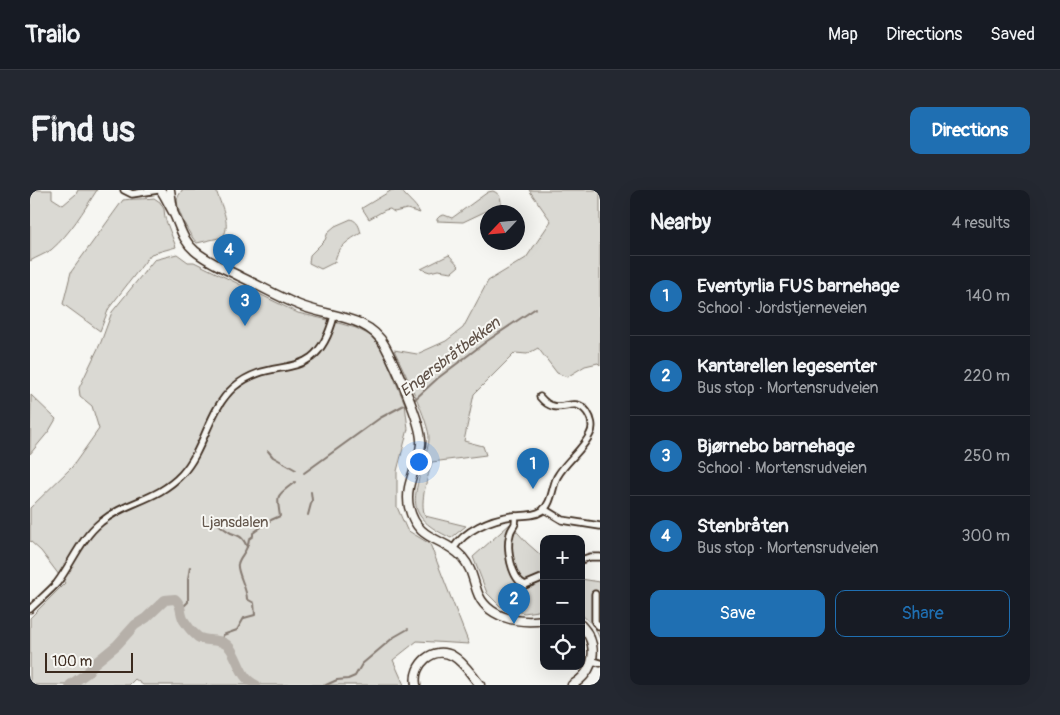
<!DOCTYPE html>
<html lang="en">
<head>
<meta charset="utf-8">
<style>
	body { margin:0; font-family:Pangolin,sans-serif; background:#242831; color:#f1f3f6 }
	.controls { position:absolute; right:15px; bottom:15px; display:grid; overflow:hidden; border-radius:10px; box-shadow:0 5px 20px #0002 }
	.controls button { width:45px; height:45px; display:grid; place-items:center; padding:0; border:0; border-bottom:1px solid #363941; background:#171b24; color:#f1f3f6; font:25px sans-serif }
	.compass { position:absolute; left:450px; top:15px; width:45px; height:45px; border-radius:50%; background:#171b24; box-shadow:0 5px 20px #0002; rotate:244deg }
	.scale { position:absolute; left:15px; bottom:12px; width:88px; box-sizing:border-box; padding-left:5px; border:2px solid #3b2a1e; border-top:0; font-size:14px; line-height:18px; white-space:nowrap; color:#3b2a1e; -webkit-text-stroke:4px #f6f6f2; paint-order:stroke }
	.you { position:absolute; left:388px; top:271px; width:18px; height:18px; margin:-12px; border:4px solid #fff; border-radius:50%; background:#1a73e8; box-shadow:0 0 0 8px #1a73e833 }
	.badge { display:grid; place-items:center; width:32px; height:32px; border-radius:50%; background:#1f6fb2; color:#fff; font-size:16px; font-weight:700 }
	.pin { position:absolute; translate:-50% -41px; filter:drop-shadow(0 1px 2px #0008) }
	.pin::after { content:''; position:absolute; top:26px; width:18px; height:15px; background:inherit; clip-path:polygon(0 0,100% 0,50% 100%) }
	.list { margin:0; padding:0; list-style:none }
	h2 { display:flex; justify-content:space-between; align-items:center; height:65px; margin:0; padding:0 20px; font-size:21px }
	h2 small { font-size:16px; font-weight:400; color:#9ea1a6 }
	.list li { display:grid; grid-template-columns:32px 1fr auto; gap:15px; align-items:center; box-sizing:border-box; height:80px; padding:0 20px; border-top:1px solid #363941 }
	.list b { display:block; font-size:19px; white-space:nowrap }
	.list p { margin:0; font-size:16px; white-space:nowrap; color:#9ea1a6 }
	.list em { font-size:16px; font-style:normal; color:#9ea1a6 }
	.actions { display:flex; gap:10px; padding:15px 20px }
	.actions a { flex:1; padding:11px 0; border:1px solid #1f6fb2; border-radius:10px; text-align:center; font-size:18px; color:#1f6fb2 }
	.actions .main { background:#1f6fb2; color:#fff }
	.icon { flex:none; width:28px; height:28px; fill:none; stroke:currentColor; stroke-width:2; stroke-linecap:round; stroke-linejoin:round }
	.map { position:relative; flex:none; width:570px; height:495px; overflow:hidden; border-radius:10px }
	header { display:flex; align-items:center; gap:30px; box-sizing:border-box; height:70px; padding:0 25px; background:#171b24; border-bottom:1px solid #363941 }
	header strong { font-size:24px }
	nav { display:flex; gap:28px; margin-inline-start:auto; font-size:18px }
	.intro { display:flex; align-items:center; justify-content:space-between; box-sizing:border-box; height:120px; padding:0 30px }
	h1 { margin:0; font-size:35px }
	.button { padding:12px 22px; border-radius:10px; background:#1f6fb2; color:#fff; font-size:18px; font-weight:700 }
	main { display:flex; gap:30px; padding:0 30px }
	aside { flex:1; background:#171b24; border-radius:10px; box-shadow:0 5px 20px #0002 }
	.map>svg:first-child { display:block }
</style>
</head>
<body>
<header>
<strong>Trailo</strong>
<nav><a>Map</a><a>Directions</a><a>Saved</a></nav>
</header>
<div class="intro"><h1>Find us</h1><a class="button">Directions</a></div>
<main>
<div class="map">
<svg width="570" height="495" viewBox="0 0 570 495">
	<rect width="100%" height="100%" fill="#f6f6f2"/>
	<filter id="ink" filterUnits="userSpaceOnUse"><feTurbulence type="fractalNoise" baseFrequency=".02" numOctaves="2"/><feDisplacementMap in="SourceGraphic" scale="10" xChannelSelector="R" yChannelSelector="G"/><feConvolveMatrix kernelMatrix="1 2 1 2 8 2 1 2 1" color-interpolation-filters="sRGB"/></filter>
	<g filter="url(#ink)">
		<!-- green -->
		<g fill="#dad9d3" stroke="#8a8278">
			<path d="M0 0H22V8L33 15 46 4 48 0H67C54 20 40 44 21 60 15 64 7 67 0 71Z"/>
			<path d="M152 0H186C190 14 202 33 193 47L167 53C159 45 148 23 147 11 147 7 150 4 152 0Z"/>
			<path d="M362 0H371C377 9 385 13 390 23L377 19 364 22 360 19 355 20 339 29 332 18Z"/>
			<path d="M499 0H570V175L568 173 555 176 537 187 527 183 508 158 497 164 485 163 444 204 434 251 453 256 456 265 402 272C398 287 389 311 395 326L436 336 421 348C374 326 383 310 395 267 396 261 399 255 399 249 400 233 372 177 364 160L387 164 416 151 433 138 458 91 496 68 521 31Z"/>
			<path d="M463 1C470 4 471 8 471 14L433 32 407 31V29L410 26 414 25 422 28 458 2Z"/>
			<path d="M124 8 130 12 134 19 135 28 146 57 121 64 79 118 70 141 33 114 41 82 93 10C99 9 117 9 124 8Z"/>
			<path d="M321 29C328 32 329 36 331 43 320 49 306 58 305 72L291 79 279 73 280 65 295 50 298 42 305 36Z"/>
			<path d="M147 64 158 72H164L268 123 294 129 326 138 343 147 352 159 375 214 378 239 367 281V317L377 340 400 354 439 454 387 451 363 470 374 495H113L105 489 99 495H0V428L35 393 11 361 0 351V318L42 277 69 239 62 216 50 206 49 198 71 152 82 122 124 70Z"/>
			<path d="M419 65 429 76 422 82 408 80 400 82 391 79Z"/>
			<path d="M1 205 26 229 19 241 0 264Z"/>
			<path d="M480 334 497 353 514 368V420L494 423 470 416 457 403 443 367Z"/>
			<path d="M551 389 570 392V449L564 436 551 424Z"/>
		</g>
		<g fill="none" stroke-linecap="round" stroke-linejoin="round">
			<!-- stream -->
			<g stroke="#857a71" stroke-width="2">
				<path d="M383 211 408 188 457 151 506 118"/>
				<path d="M238 261 243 267 266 280"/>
				<path d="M274 283 350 228 378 213"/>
				<path d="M278 325 282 310 281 302"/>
				<path d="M184 331C189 334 195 340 201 343 210 346 213 347 217 357"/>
				<path d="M151 419 158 412V389L160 377"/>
				<path d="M192 452 193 445 207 440 214 428 225 425 224 413 217 409C217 398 206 381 208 374 210 365 218 362 219 349L223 346V343L241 330 250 326C246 303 247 306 265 292"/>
				<path d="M296 495 307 490 318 489 325 486 332 474 364 447 378 439"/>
			</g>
			<!-- river -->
			<path stroke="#b6b0a9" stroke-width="10" d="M40 495 57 483 65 473 87 455 105 435 116 428 135 410 145 409C153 415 149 425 155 432 158 437 163 443 168 447 177 453 192 447 200 458 209 470 210 488 226 495"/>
			<defs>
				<g id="minor">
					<path d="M94 0 102 4 128 0"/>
					<path d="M514 319 532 330 570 336"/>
					<path d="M485 326C487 337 482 335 480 344 476 358 481 389 495 395L514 387"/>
					<path d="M423 359C435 340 460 329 482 326 491 325 503 327 512 321 522 314 522 297 527 287 536 271 553 260 560 244 564 237 561 228 557 222 543 203 529 230 510 207"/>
					<path d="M551 370 560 367H570"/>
					<path d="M565 404V432L570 437"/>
					<path d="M0 419C9 410 19 402 27 393 42 373 51 348 71 332 96 311 127 311 152 284 175 259 178 220 204 197 245 162 285 199 304 126"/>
					<path d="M563 471 570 473"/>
				</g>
				<g id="tertiary">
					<path d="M140 0 143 20"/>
					<path d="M132 2C136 8 139 15 143 22 150 36 152 50 165 61 178 72 196 79 211 87 230 96 249 107 269 115 297 127 339 125 355 156 365 175 393 235 391 254 389 276 374 294 379 317 388 353 413 346 432 367 441 377 443 389 447 401 456 428 489 434 514 430"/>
					<path d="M386 495C382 474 404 455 423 466 434 472 442 486 450 495"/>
					<path d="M542 495C565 482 570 455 551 435"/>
				</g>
			</defs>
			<!-- minor casing -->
			<use href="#minor" stroke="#3b2a1e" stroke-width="9"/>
			<!-- tertiary casing -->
			<use href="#tertiary" stroke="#3b2a1e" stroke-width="11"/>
			<!-- minor -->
			<use href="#minor" stroke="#f6f6f2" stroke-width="5.5"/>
			<!-- tertiary -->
			<use href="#tertiary" stroke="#f6f6f2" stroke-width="8"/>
		</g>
	</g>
	<g text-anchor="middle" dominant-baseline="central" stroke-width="4" stroke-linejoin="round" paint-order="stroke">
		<!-- park labels -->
		<g font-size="15" fill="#63564b" stroke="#f6f6f2">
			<text x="205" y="332">Ljansdalen</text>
		</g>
		<!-- water labels -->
		<g font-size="16" font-style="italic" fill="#605248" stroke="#f6f6f2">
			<text transform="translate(420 167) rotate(-37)">Engersbråtbekken</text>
		</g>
	</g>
</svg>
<div class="controls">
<button>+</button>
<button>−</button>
<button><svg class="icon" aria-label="locate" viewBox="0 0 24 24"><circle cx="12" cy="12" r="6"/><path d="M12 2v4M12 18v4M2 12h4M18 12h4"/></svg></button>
</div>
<svg class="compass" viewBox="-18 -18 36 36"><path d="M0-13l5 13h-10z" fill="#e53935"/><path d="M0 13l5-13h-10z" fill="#9ea1a6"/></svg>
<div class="scale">100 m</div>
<div class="you"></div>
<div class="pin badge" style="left:503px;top:299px">1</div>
<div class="pin badge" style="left:484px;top:434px">2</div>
<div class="pin badge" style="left:215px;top:136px">3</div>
<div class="pin badge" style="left:199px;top:85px">4</div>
</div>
<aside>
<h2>Nearby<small>4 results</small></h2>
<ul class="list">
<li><span class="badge">1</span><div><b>Eventyrlia FUS barnehage</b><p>School · Jordstjerneveien</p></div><em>140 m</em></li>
<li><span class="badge">2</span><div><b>Kantarellen legesenter</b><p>Bus stop · Mortensrudveien</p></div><em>220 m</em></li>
<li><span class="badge">3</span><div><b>Bjørnebo barnehage</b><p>School · Mortensrudveien</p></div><em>250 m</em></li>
<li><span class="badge">4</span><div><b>Stenbråten</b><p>Bus stop · Mortensrudveien</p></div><em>300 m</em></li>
</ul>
<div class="actions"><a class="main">Save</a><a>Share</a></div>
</aside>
</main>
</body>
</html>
